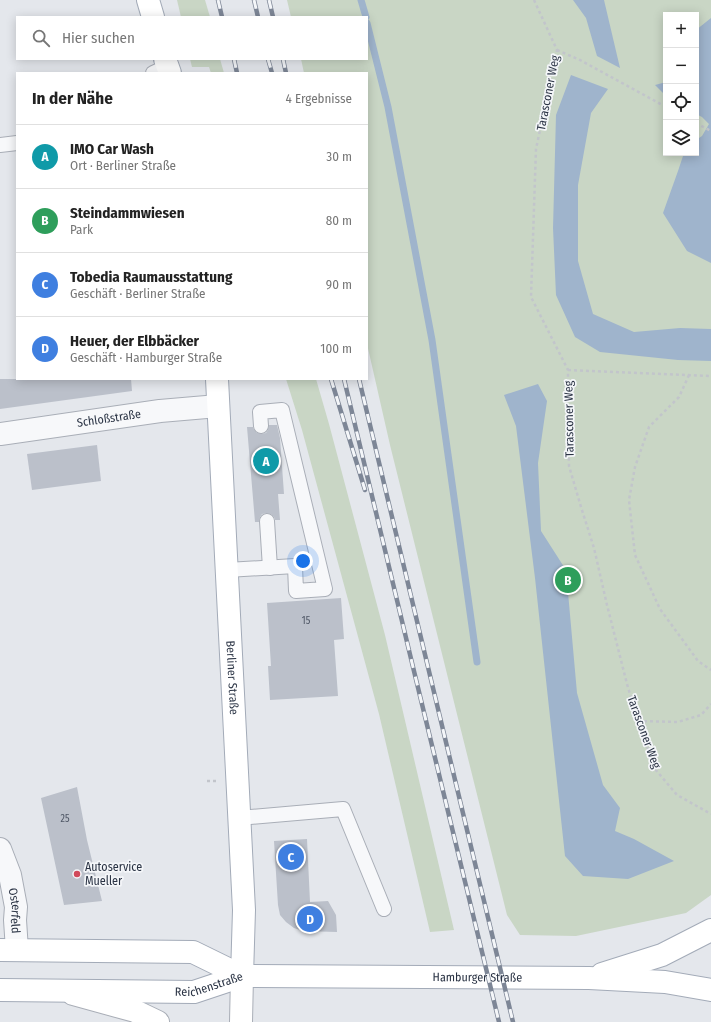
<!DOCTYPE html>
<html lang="de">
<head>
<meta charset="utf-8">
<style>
	body { margin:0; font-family:"Fira Sans Condensed",sans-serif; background:#f6f6f6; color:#222 }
	.controls { position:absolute; right:12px; top:12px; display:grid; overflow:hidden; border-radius:0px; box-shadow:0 2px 10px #0003 }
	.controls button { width:36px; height:36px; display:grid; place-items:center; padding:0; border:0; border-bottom:1px solid #e0e0e0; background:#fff; color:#222; font:20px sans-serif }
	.you { position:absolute; left:303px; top:561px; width:14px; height:14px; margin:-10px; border:3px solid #fff; border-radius:50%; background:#1a73e8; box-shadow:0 0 0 6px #1a73e833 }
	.badge { display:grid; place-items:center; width:26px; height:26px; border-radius:50%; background:#d1495b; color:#fff; font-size:13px; font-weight:700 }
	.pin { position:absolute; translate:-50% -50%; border:2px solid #fff; box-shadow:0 1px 4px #0006 }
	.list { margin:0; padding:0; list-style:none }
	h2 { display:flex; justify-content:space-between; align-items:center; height:52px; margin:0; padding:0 16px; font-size:17px }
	h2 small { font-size:13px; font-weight:400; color:#767676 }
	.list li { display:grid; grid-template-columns:26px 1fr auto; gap:12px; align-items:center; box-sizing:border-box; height:64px; padding:0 16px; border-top:1px solid #e0e0e0 }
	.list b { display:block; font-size:15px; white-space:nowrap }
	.list p { margin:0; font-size:13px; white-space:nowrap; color:#767676 }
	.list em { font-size:13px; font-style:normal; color:#767676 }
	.icon { flex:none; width:22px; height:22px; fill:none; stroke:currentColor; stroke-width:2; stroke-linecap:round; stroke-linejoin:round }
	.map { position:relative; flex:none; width:711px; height:1022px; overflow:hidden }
	.search { position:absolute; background:#fff; box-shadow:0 2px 10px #0003; left:16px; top:16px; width:352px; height:44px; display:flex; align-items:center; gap:10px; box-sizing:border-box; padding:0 14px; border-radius:0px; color:#767676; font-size:15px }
	.panel { position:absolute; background:#fff; box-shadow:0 2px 10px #0003; left:16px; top:72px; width:352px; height:308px; border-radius:0px }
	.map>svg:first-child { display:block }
</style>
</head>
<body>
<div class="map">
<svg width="711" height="1022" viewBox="0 0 711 1022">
	<rect width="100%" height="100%" fill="#e4e7ec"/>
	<!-- green -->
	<g fill="#c9d6c5" fill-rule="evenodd">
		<path d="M177 0H205L210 17H181Z"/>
		<path d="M287 0H711V895L686 913 576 936 520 935 507 915 390 445 367 344V73H304L301 59H367V17H291ZM666 15H696V153H666Z"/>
		<path d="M190 59H220L224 73H211L209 67H192Z"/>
		<path d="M286 379H316L329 424 385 635 454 930 430 932 379 714 302 430Z"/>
	</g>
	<!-- water -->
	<g fill="#9fb4cc">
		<path d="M573 0H604L620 68 597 56 586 18Z"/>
		<path d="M711 18V263L687 251 663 213 678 171 684 153H696V140L702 136 709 124 702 117 696 114V30Z"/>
		<path d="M571 75 608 89 591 113 578 185V261L593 314 634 332 680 328 711 329V361L678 360 600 352 575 337 556 295 553 228 556 115Z"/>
		<path d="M666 82V96L655 85Z"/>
		<path d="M538 384 547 401 538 463 541 531 566 570 577 693 603 785 620 808 615 831 634 839 674 861 628 879 583 876 565 856 535 578 516 426 504 395Z"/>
	</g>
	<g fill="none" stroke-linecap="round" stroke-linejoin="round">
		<!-- stream -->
		<g stroke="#9fb4cc" stroke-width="7">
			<path d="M361 0 366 17"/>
			<path d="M367 23 388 107 432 340 477 662"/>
		</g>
	</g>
	<!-- building -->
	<g fill="#bbc0ca">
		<path d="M0 379H131L132 391 0 409Z"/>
		<path d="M269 425H277L280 438 284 494H278L280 520H275L274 517 271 514 266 513 262 514 260 517 259 522H255L247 427H253L254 430 257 433 262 434 266 433 268 430Z"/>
		<path d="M97 445 101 481 32 490 27 454Z"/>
		<path d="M341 598 344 639 334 640 338 696 270 700 268 666H271L267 603Z"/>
		<path d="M77 787 87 840 102 901 64 905 41 798Z"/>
		<path d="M307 839 310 902 328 901 336 915 337 932 303 931 294 928 286 922 280 915 278 905 274 841Z"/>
	</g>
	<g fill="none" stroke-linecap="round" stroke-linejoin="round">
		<defs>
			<g id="lane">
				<path d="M153 73 168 66"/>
				<path d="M0 145 17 143"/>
				<path d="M267 521 270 568"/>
				<path d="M227 570 295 566 296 591 325 589 282 410 260 412 261 426"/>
				<path d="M239 818 343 809 384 909"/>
			</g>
			<g id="street">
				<path id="s1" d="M0 434 160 411 218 406"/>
				<path id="s2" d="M0 849 10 875 16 907 15 920 17 950"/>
			</g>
			<g id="secondary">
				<path d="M73 994 135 1011 158 1022"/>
				<path d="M241 1022 242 976"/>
			</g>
			<g id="primary">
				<path d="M148 0 153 17"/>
				<path d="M165 59 170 73"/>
				<path id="s3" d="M217 379 244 910 242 976"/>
				<path d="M0 950 193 952 242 976"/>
				<path d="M602 974 662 955 711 930"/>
				<path id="s4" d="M0 990 194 992 242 976 589 978 665 982 711 990"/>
			</g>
		</defs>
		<!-- lane casing -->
		<use href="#lane" stroke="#a9aeb7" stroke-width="16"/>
		<!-- street casing -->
		<use href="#street" stroke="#a9aeb7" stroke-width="24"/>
		<!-- secondary casing -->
		<use href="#secondary" stroke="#a9aeb7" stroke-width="24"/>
		<!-- primary casing -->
		<use href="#primary" stroke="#a3abb8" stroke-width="24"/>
		<!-- path -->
		<g stroke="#c2c5cb" stroke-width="2.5" stroke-dasharray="3 3" stroke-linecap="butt">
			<path d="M534 0 557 50 536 149 531 297 568 370V417L569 466 581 507 594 548 607 605 627 684 638 721 655 769 677 795 711 814"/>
			<path d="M557 50 580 60 666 107"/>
			<path d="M696 123 711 131"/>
			<path d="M568 370 711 376"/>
			<path d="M689 375 679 397 649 427 635 467 629 500 635 555 660 609 698 661 711 670"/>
			<path d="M638 721 678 722 701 715 711 704"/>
			<path d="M207 781H216"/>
		</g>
		<!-- lane -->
		<use href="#lane" stroke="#f7f8fa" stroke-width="14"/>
		<!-- street -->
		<use href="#street" stroke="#f7f8fa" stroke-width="22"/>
		<!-- secondary -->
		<use href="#secondary" stroke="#fff" stroke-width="22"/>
		<!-- primary -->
		<use href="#primary" stroke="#fff" stroke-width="22"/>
		<defs>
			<g id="rail">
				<path d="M218 0 222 17"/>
				<path d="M254 0 258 17"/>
				<path d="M269 0 273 17"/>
				<path d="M234 59 237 73"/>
				<path d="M268 59 272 73"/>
				<path d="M283 59 286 73"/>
				<path d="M331 379 365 490"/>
				<path d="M344 379 413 667 499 1022"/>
				<path d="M359 379 513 1022"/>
			</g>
		</defs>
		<!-- rail casing -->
		<use href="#rail" stroke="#7d8696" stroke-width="4.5"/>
		<!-- rail -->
		<use href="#rail" stroke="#f4f6f9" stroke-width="3" stroke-dasharray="9" stroke-linecap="butt"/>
	</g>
	<!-- markers -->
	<circle fill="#d1495b" stroke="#f4f6f9" stroke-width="1.5" cx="77" cy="874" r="4"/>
	<g text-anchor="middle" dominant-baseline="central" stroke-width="3.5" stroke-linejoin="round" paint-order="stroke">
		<!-- number labels -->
		<g font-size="10" fill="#4f5766">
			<text x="306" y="621">15</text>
			<text x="65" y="819">25</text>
		</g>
		<!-- street labels -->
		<g font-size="12" fill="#2b3445" stroke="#f4f6f9">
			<text transform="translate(548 93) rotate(-79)">Tarasconer Weg</text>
			<text stroke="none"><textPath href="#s1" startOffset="110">Schloßstraße</textPath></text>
			<text transform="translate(569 419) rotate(-91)">Tarasconer Weg</text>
			<text stroke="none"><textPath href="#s3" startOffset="299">Berliner Straße</textPath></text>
			<text transform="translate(644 732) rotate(70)">Tarasconer Weg</text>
			<text stroke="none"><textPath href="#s2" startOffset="64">Osterfeld</textPath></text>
			<text stroke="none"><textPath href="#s4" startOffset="480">Hamburger Straße</textPath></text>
			<text stroke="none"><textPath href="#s4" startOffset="210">Reichenstraße</textPath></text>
		</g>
		<!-- poi labels -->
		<g font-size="12" fill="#2b3445" stroke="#f4f6f9" text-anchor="start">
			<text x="85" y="867">Autoservice<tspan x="85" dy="14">Mueller</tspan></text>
		</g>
	</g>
</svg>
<div class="controls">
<button>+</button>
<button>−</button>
<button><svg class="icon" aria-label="locate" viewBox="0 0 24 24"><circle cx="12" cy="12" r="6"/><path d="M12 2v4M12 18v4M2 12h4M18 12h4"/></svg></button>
<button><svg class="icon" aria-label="layers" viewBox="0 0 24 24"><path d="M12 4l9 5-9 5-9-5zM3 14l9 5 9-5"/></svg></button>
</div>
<div class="you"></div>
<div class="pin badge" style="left:266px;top:461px;background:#0f9aa8">A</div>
<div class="pin badge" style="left:568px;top:580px;background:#2e9e5b">B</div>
<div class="pin badge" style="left:291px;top:857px;background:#3f7fe0">C</div>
<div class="pin badge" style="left:310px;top:919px;background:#3f7fe0">D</div>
<div class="search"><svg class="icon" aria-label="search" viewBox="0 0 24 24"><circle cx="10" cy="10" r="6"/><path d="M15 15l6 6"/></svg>Hier suchen</div>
<section class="panel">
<h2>In der Nähe<small>4 Ergebnisse</small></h2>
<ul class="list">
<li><span class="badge" style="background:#0f9aa8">A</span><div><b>IMO Car Wash</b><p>Ort · Berliner Straße</p></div><em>30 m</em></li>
<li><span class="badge" style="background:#2e9e5b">B</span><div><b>Steindammwiesen</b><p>Park</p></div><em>80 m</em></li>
<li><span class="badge" style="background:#3f7fe0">C</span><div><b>Tobedia Raumausstattung</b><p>Geschäft · Berliner Straße</p></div><em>90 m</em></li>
<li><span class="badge" style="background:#3f7fe0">D</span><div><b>Heuer, der Elbbäcker</b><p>Geschäft · Hamburger Straße</p></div><em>100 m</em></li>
</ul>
</section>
</div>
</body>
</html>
